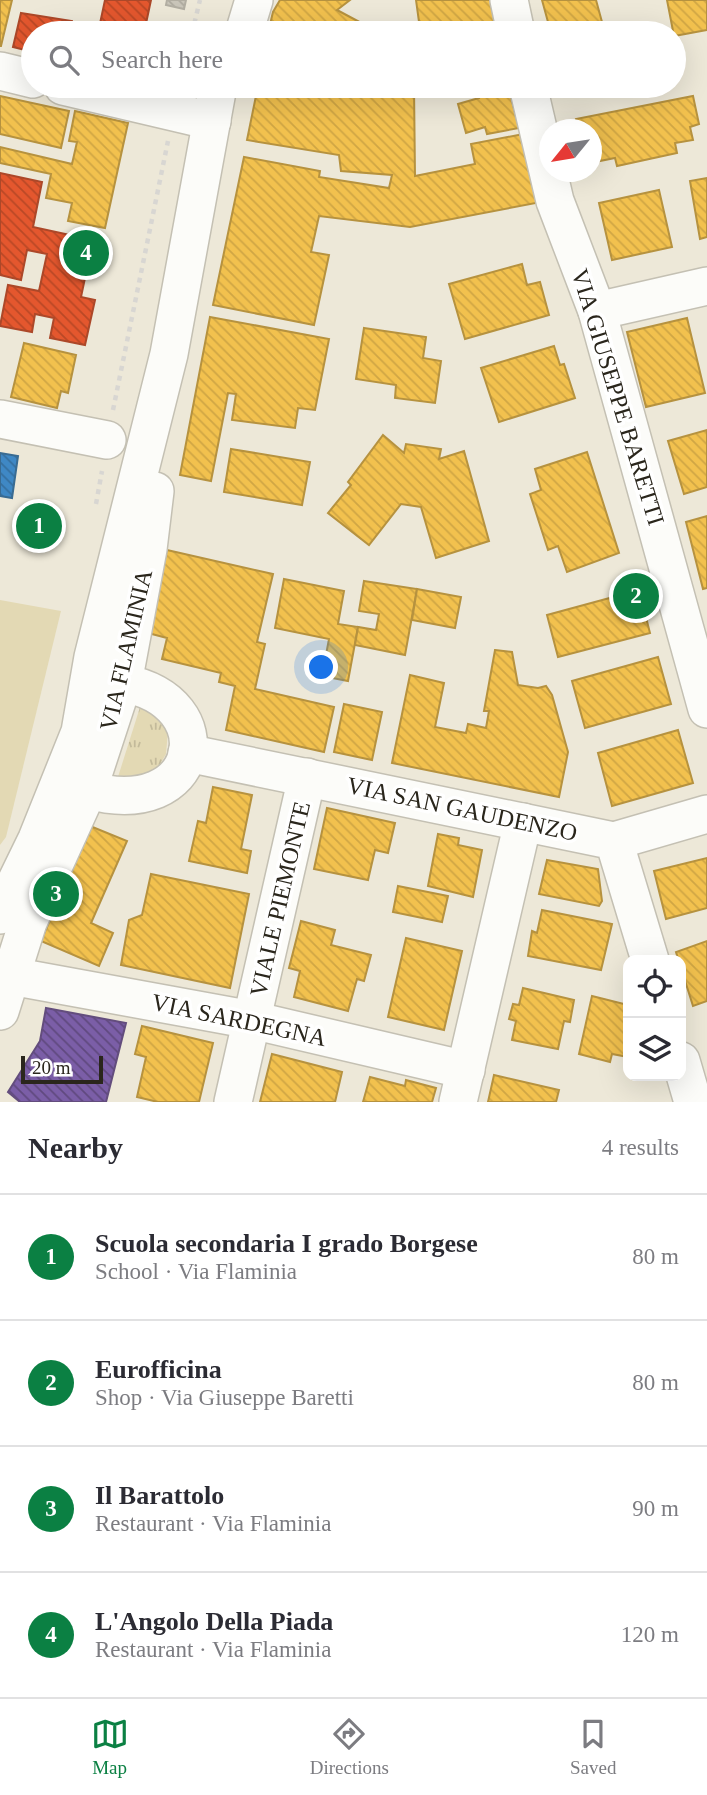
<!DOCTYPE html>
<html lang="en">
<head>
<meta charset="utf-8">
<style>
	body { margin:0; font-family:Georgia,serif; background:#f7f7f7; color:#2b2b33 }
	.controls { position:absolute; right:21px; bottom:21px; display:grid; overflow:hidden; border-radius:14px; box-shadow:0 7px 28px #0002 }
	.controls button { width:63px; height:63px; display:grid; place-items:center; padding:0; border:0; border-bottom:2px solid #e1e1e2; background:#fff; color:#2b2b33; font:35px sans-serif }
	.compass { position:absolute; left:539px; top:119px; width:63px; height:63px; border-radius:50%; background:#fff; box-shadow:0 7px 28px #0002; rotate:240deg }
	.scale { position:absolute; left:21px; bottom:18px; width:82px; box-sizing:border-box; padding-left:7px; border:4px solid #2a261c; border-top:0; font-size:19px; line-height:24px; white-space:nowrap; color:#2a261c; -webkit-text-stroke:5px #fff; paint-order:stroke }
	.you { position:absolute; left:322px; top:668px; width:24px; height:24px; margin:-18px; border:5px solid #fff; border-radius:50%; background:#1a73e8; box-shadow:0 0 0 10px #1a73e833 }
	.badge { display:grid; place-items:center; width:46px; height:46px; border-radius:50%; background:#0b8043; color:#fff; font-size:23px; font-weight:700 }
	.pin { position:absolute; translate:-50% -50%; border:4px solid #fff; box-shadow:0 2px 7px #0006 }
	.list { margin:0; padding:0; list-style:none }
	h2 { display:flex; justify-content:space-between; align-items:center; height:91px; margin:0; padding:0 28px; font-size:30px }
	h2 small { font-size:23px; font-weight:400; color:#7c7c81 }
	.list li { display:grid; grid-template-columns:46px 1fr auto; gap:21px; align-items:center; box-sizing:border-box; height:126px; padding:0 28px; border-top:2px solid #e1e1e2 }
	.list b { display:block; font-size:26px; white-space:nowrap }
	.list p { margin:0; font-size:23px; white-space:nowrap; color:#7c7c81 }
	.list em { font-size:23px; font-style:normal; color:#7c7c81 }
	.icon { flex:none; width:38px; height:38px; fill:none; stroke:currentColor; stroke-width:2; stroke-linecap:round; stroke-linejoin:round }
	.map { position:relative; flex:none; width:707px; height:1102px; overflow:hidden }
	.search { position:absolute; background:#fff; box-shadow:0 7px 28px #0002; left:21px; right:21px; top:21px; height:77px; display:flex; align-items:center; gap:18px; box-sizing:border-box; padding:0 24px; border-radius:38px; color:#7c7c81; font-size:26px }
	.sheet { height:595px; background:#fff }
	nav { display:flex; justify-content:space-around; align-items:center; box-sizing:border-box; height:98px; border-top:2px solid #e1e1e2; background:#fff; font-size:19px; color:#7c7c81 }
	nav a { display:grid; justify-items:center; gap:4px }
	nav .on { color:#0b8043 }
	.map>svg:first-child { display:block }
</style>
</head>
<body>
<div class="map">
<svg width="707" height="1102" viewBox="0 0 707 1102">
	<defs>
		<pattern id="grass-tufts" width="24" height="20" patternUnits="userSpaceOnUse" patternTransform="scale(1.75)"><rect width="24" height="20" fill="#e3d9b4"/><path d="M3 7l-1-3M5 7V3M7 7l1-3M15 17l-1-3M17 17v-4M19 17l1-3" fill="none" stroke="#c3ba9a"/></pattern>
		<pattern id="homes-back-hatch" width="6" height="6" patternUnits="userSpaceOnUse" patternTransform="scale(1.75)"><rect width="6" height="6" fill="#f2c14e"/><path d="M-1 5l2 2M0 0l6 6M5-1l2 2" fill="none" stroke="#d0a644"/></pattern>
		<pattern id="shops-back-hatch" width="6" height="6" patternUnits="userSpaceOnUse" patternTransform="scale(1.75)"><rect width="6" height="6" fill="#e4572e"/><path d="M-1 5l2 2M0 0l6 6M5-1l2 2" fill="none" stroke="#b94826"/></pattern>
		<pattern id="offices-back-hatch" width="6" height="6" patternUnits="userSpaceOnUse" patternTransform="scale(1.75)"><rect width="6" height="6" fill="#7b5ea7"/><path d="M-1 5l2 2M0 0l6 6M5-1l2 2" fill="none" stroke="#60497f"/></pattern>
		<pattern id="schools-back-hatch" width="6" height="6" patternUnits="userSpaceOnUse" patternTransform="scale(1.75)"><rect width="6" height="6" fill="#3f88c5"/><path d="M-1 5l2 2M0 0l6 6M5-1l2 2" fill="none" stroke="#356f9f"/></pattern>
		<pattern id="building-back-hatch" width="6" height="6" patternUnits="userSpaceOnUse" patternTransform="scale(1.75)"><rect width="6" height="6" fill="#c9c5b9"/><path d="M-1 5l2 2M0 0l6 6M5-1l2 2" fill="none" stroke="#ada99e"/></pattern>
	</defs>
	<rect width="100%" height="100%" fill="#ede8d8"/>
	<!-- grass -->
	<path fill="url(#grass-tufts)" d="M141 704 150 706 168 731 166 754 155 773 117 780Z"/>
	<!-- green -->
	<path fill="#e3d9b4" d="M0 600 61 611 6 837 0 845Z"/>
	<!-- homes -->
	<g fill="url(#homes-back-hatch)" stroke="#b6923f" stroke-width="2">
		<path d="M0 0H12L1 46H0Z"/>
		<path d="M280 0H350L337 10 380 33H268L273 12Z"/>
		<path d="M416 0H492L498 33H437L435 26 420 29Z"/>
		<path d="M542 0H596L605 33H551Z"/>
		<path d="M667 0H707V30L674 36Z"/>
		<path d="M258 86H360L379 92 383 86 414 87 415 176 475 164 471 144 529 133 541 202 410 227 319 216 311 252 329 255 314 325 213 305 244 157 320 171 319 177 389 188 392 175 341 171 339 155 247 140Z"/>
		<path d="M476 86H508L519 128 487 134 485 127 466 133 458 104 479 98Z"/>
		<path d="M0 96 69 111 61 148 0 134Z"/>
		<path d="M693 96 699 124 690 127 693 140 675 143 677 153 617 166 615 158 595 162 592 130H578L576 119Z"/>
		<path d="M75 111 128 123 105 228 68 221 72 203 46 198 51 174 0 163V147L72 164 77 142 69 141Z"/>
		<path d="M707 178V237L700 239 690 181Z"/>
		<path d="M659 190 672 247 612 260 599 203Z"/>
		<path d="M522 264 527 285 540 282 549 315 465 339 449 284Z"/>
		<path d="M210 317 329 339 315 410 298 408 295 428 232 420 236 394 228 393 211 481 180 475Z"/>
		<path d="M687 318 705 393 646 407 627 332Z"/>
		<path d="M364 328 426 337 423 358 441 361 435 403 395 398 396 385 356 379Z"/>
		<path d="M24 343 76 355 68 393 61 391 57 408 11 397Z"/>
		<path d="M554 346 560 365 564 364 575 398 499 422 481 368Z"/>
		<path d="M707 430V487L684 494 668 441Z"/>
		<path d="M383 435 404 453 406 444 441 449 439 459 464 451 489 541 436 558 421 507 401 504 369 545 328 513 351 485 348 482Z"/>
		<path d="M231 449 310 462 302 505 224 492Z"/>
		<path d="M587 452 619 553 567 572 558 546 548 550 530 494 541 490 535 469Z"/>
		<path d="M707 516V588L703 589 686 522Z"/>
		<path d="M167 550 273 574 257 642 265 644 255 689 334 707 324 752 226 730 235 686 219 682 221 673 162 659 167 638 148 633Z"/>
		<path d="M284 579 344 591 338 624 358 627 348 681 322 676 329 639 275 628Z"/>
		<path d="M364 581 417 589 405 655 355 645 358 627 376 630 379 614 359 611Z"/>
		<path d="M417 589 461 597 455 628 412 620Z"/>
		<path d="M639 590 650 633 558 657 547 615Z"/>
		<path d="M495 650 512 652 518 685 538 688 546 686 552 695 568 752 559 797 392 763 410 675 444 683 435 727 466 733 468 724 486 728 489 711H484Z"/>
		<path d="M658 657 671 704 585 728 572 681Z"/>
		<path d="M344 704 382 712 372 760 334 752Z"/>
		<path d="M678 730 693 783 612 806 598 753Z"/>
		<path d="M213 787 252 795 241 849 251 851 247 873 189 861 198 821 206 823Z"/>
		<path d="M327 808 395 823 388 853 375 850 368 880 314 869Z"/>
		<path d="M90 826 127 841 91 923 113 933 99 966 41 941Z"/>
		<path d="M438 834 459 838 458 845 482 850 473 897 428 886Z"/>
		<path d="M707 858V908L666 919 654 871Z"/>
		<path d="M547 860 598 869 602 901 599 906 539 894Z"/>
		<path d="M151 874 249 894 230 988 121 965 129 920 142 915Z"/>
		<path d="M398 886 448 896 442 922 393 912Z"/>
		<path d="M542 910 612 924 601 970 528 956 532 931 537 933Z"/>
		<path d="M301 921 335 930 331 945 371 955 364 981 357 979 348 1011 294 997 300 971 289 968Z"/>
		<path d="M406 938 462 951 444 1030 388 1017Z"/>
		<path d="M707 941V1001L693 1006 676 952Z"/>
		<path d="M523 988 574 1000 570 1022 564 1021 558 1049 512 1040 516 1021 509 1019 513 1004 519 1005Z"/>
		<path d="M592 996 628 1005V1057L612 1054 610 1062 579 1054Z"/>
		<path d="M142 1026 213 1043 199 1102H158L137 1097 146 1057 135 1054Z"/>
		<path d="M272 1054 342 1072 335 1102H260Z"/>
		<path d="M494 1075 559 1090 556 1102H488Z"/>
		<path d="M370 1077 405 1086 406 1080 436 1088 432 1102H363Z"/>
	</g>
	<!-- shops -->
	<g fill="url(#shops-back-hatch)" stroke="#ac4829" stroke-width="2">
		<path d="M105 0H151L144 33H98Z"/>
		<path d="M21 13 72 21 71 33H33V52L13 47Z"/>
		<path d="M0 173 42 182 33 227 93 240 81 297 95 300 85 345 50 338 54 318 35 314 32 332 0 326 8 285 39 291 47 254 27 250 21 280 0 275Z"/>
	</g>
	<!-- offices -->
	<path fill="url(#offices-back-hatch)" stroke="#634d7d" stroke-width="2" d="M46 1008 126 1023 106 1102H20L8 1092 40 1041Z"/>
	<!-- schools -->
	<path fill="url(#schools-back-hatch)" stroke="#396b92" stroke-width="2" d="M0 453 18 456 12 498 0 496Z"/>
	<!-- building -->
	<path fill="url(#building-back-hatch)" stroke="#b2aea2" stroke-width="2" d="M167 0H186L184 9 166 5Z"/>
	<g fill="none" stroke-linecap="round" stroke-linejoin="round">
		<defs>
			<g id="minor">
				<path d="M509 0 516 33"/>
				<path d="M244 33 254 0"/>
				<path d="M0 71 33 79"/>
				<path d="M63 86 212 121"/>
				<path d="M528 86 555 201 597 311 707 709"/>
				<path d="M597 311 707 286"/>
				<path d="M0 419 107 440"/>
				<path d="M187 753 614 841 650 960"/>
				<path d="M88 790C202 822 226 702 123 683"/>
				<path d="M614 841 707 814"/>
				<path d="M0 915 37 839 80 732 93 657 169 354 218 86"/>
				<path d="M11 976 252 1020 466 1070"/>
				<path d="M0 1011 28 922 88 790 123 683 148 549 155 491"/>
				<path d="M681 1061 693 1102"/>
				<path d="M233 1102 307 777"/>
				<path d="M458 1102 523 822"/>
			</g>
		</defs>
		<!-- minor casing -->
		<use href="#minor" stroke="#c4c0b3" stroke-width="40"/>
		<!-- path -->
		<g stroke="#d8d6d2" stroke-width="4.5" stroke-dasharray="5 5" stroke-linecap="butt">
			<path d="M192 33 200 0"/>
			<path d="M113 410 168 141"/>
			<path d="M96 504 102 471"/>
		</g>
		<!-- minor -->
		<use href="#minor" stroke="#fcfcf9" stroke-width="37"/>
	</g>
	<g text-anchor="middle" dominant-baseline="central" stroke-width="7" stroke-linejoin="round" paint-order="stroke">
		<!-- street labels -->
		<g font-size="24" fill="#2a261c" stroke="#fff">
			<text transform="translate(618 397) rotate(73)">VIA GIUSEPPE BARETTI</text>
			<text transform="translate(126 650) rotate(-77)">VIA FLAMINIA</text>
			<text transform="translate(462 809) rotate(12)">VIA SAN GAUDENZO</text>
			<text transform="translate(280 899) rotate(-77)">VIALE PIEMONTE</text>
			<text transform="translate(239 1020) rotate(12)">VIA SARDEGNA</text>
		</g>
	</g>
</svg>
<div class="controls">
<button><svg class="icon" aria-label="locate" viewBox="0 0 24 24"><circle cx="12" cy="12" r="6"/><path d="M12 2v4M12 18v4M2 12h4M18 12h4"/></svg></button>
<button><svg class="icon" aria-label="layers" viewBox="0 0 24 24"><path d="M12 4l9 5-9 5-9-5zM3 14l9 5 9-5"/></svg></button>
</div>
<svg class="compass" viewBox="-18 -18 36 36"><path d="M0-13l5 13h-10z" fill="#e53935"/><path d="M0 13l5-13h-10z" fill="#7c7c81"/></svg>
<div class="scale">20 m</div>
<div class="you"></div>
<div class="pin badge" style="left:39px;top:526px">1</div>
<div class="pin badge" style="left:636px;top:596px">2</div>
<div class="pin badge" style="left:56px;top:894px">3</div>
<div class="pin badge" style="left:86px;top:253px">4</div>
<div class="search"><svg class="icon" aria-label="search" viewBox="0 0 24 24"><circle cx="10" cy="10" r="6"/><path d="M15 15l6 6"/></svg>Search here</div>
</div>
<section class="sheet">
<h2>Nearby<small>4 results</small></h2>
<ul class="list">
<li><span class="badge">1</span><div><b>Scuola secondaria I grado Borgese</b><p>School · Via Flaminia</p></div><em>80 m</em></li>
<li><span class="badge">2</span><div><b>Eurofficina</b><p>Shop · Via Giuseppe Baretti</p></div><em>80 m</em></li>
<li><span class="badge">3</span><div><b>Il Barattolo</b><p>Restaurant · Via Flaminia</p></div><em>90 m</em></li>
<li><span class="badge">4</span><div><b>L'Angolo Della Piada</b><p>Restaurant · Via Flaminia</p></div><em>120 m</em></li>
</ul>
</section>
<nav>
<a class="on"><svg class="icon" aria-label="map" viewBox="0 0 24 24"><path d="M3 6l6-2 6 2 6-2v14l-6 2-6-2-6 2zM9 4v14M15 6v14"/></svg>Map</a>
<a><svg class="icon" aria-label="directions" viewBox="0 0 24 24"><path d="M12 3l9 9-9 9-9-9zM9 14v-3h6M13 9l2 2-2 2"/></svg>Directions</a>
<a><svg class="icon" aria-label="saved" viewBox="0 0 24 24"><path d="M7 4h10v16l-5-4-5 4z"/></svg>Saved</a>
</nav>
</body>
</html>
